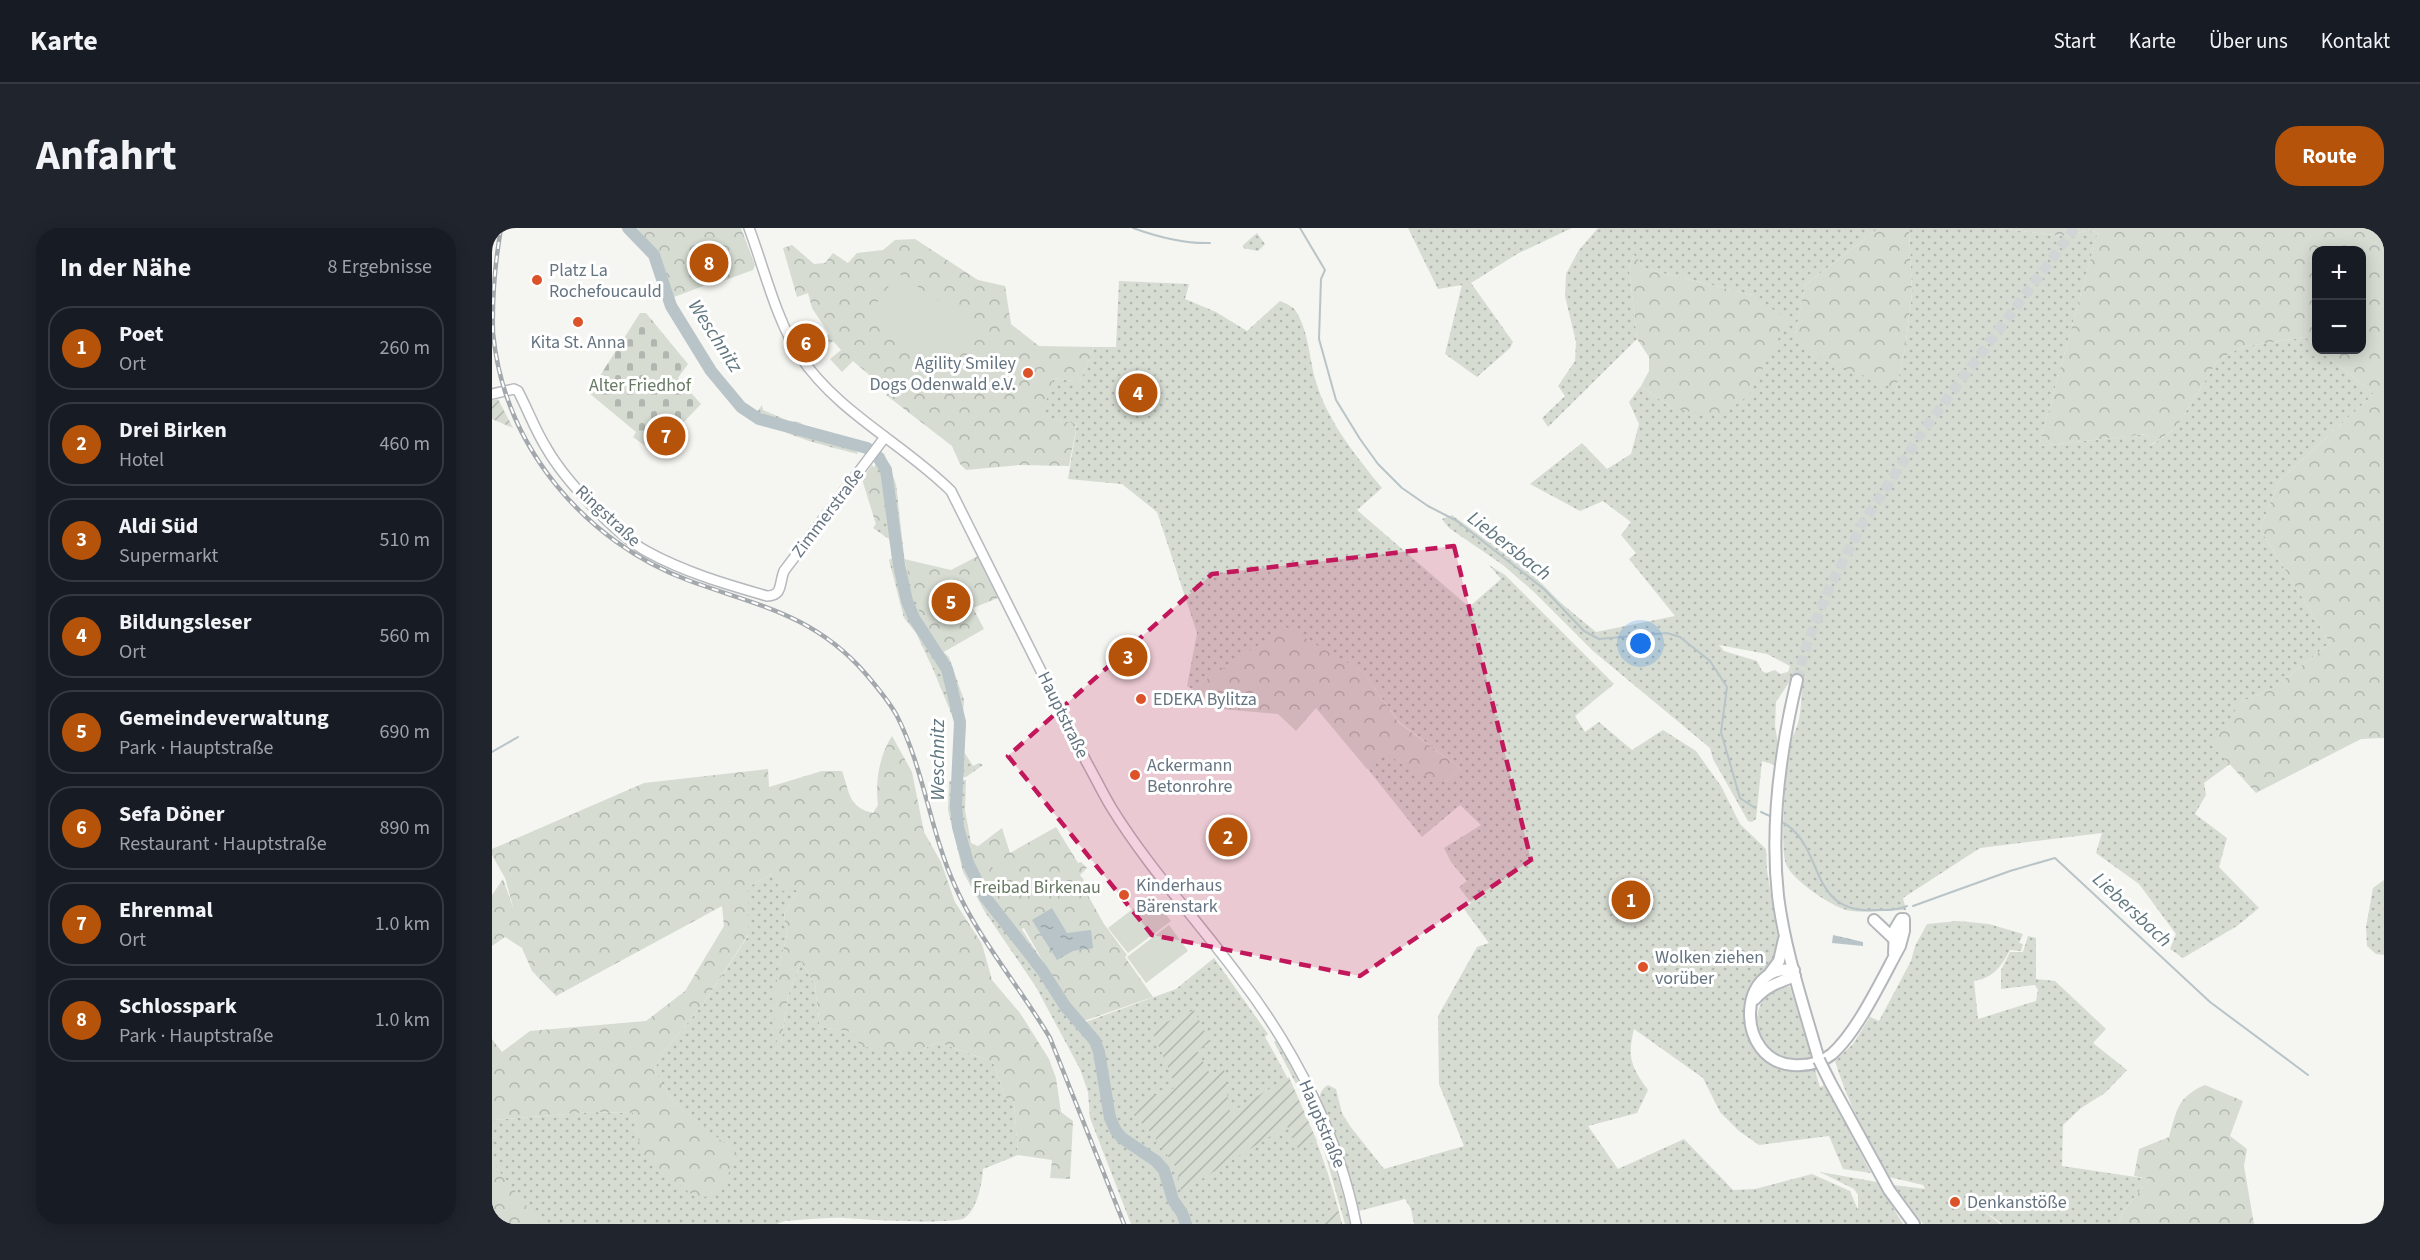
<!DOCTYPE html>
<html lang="de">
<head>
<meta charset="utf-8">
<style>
	body { margin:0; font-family:"Source Sans 3",sans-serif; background:#20242c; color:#f1f3f6 }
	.controls { position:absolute; right:18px; top:18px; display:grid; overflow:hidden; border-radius:12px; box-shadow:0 3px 15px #0003 }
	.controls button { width:54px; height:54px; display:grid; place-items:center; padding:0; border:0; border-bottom:2px solid #363941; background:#171b24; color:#f1f3f6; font:30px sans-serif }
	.you { position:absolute; left:1149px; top:416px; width:21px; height:21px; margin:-15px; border:4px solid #fff; border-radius:50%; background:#1a73e8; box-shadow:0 0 0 9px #1a73e833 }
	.badge { display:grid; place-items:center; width:39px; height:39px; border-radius:50%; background:#b45309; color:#fff; font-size:20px; font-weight:700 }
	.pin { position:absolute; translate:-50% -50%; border:3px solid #fff; box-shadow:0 2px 6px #0006 }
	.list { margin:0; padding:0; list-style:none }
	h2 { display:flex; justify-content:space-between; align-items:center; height:78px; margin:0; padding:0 24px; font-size:26px }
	h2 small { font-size:20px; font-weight:400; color:#9ea1a6 }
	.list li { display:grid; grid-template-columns:39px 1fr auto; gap:18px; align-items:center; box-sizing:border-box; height:84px; margin:0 12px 12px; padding:0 12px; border:2px solid #363941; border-radius:24px }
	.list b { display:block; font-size:22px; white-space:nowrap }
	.list p { margin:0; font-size:20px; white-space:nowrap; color:#9ea1a6 }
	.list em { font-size:20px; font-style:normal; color:#9ea1a6 }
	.map { position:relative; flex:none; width:1892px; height:996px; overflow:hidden; border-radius:24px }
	header { display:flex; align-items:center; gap:36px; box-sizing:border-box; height:84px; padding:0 30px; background:#171b24; border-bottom:2px solid #363941 }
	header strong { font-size:28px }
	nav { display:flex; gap:33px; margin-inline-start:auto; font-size:21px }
	.intro { display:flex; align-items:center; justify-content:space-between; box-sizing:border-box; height:144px; padding:0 36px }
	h1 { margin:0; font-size:42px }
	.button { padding:15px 27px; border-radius:24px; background:#b45309; color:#fff; font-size:21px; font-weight:700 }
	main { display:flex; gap:36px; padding:0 36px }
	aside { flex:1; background:#171b24; border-radius:24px; box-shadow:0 3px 15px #0003 }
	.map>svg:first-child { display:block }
</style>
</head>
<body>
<header>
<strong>Karte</strong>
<nav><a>Start</a><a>Karte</a><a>Über uns</a><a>Kontakt</a></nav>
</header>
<div class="intro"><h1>Anfahrt</h1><a class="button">Route</a></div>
<main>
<aside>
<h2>In der Nähe<small>8 Ergebnisse</small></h2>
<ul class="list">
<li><span class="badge">1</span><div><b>Poet</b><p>Ort</p></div><em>260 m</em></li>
<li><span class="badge">2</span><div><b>Drei Birken</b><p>Hotel</p></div><em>460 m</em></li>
<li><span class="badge">3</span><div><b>Aldi Süd</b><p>Supermarkt</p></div><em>510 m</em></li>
<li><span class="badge">4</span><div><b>Bildungsleser</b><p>Ort</p></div><em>560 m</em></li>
<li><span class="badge">5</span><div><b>Gemeindeverwaltung</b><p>Park · Hauptstraße</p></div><em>690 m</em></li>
<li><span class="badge">6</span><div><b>Sefa Döner</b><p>Restaurant · Hauptstraße</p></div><em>890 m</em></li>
<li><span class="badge">7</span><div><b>Ehrenmal</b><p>Ort</p></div><em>1.0 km</em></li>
<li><span class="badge">8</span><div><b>Schlosspark</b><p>Park · Hauptstraße</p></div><em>1.0 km</em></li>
</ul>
</aside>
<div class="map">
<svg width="1892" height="996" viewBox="0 0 1892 996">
	<defs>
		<pattern id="grass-dots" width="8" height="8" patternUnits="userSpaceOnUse" patternTransform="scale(1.5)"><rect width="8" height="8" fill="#d6dcd2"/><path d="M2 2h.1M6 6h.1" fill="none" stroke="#b1b7b0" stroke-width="1.8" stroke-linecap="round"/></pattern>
		<pattern id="forest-crowns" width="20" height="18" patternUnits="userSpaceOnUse" patternTransform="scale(1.5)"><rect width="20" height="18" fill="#d6dcd2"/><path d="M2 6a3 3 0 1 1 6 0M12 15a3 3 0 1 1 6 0" fill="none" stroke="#b1b7b0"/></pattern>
		<pattern id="cemetery-stones" width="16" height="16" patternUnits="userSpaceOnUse" patternTransform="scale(1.5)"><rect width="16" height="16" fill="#d6dcd2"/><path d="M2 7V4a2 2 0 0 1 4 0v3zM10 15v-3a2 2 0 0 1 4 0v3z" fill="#b1b7b0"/></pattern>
		<pattern id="garden-furrows" width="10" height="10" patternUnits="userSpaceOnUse" patternTransform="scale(1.5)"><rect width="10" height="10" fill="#d6dcd2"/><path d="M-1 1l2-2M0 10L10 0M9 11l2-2" fill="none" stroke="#b1b7b0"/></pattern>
		<pattern id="water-ripples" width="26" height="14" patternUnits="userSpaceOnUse" patternTransform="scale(1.5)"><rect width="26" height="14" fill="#b8c4c7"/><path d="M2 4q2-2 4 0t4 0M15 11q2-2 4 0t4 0" fill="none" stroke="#99a4a7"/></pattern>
	</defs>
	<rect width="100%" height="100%" fill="#f5f5f1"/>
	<!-- grass -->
	<g fill="url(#grass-dots)" fill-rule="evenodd">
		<path d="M916 0H1080L1025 26 979 55 1021 114 1018 120 985 149 953 126 970 57 946 61Z"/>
		<path d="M1106 0H1387L1313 57 1303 107 1404 161 1413 121 1420 65 1417 0H1506L1570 8 1595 3 1606 4 1547 218 1655 206 1658 218 1683 201 1726 132 1750 119 1813 109 1824 118V122H1828L1882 166 1787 253 1768 301 1838 415 1780 461 1749 474 1742 496 1720 517 1738 536 1712 555 1714 567 1703 586 1735 610 1727 639 1767 680 1745 698 1691 730 1678 721 1684 706 1647 656 1604 625 1610 605 1488 620 1411 670 1414 682C1397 682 1377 685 1359 683 1342 681 1299 651 1294 636 1287 616 1295 540 1296 516 1310 497 1309 476 1310 454L1300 450 1284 474 1283 498 1286 516 1283 537 1270 533 1264 591 1260 594 1256 593 1221 531 1218 520 1101 423 1042 364 1011 337 957 300 950 291 960 287 1040 346 1069 375 1104 404 1183 388 1137 331 1144 325 1129 307 1139 294 1111 273 1088 283 1038 256 1090 215 1115 241 1139 226 1147 196 1137 174 1149 158 1181 181 1260 67 1154 41 1142 27 1137 39 1145 111 1056 199 1050 190 1073 168 1066 158 1083 133 1084 114 1073 68 1074 46 1087 22ZM1227 417 1275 426 1298 438 1296 444 1288 446 1283 442 1274 445 1270 443 1265 433 1232 423Z"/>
		<path d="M765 5 773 16 766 23 751 20V17Z"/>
		<path d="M627 53 697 56 693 71 724 84 755 103 788 73C793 75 800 78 803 82 817 102 817 131 824 154 836 194 864 228 890 260L865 282 977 379 1009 351 997 337 1013 347 1122 456 1083 488 1093 504 1107 494 1140 522 1171 502 1204 523 1229 558 1248 596 1274 621 1275 642 1287 718C1284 737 1266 744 1259 760 1246 789 1253 821 1282 837 1294 844 1309 843 1323 842L1328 859 1333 857 1379 945 1351 941 1337 908 1267 917 1247 903 1228 884 1211 850 1142 801C1135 829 1139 839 1156 862L1145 885 1096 898 1126 941 1192 911 1241 962 1263 961 1320 946 1358 963 1366 982V967L1362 961 1328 944 1385 954 1411 996H922L919 981 913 971 867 983 845 910 828 870C828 864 831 860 836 857L844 861 850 885 858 898 892 941 972 918 947 856 946 788 985 719 997 715 972 681 979 675 967 659 975 653 959 634 952 620 989 597 968 577 930 609 875 540 893 523 955 553 968 540 907 494 871 444 794 400 700 461 695 458 705 405 665 284 630 256 576 251 585 196 548 188 562 150 588 154 602 119H624Z"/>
		<path d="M270 177 271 182 297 193 307 194 330 208 353 213 363 219 366 226C330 217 293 209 263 187Z"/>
		<path d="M392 225 404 256 413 336 440 413 457 429 472 472 471 485 474 496 472 524 481 538 487 535 491 537 474 549 460 548 463 495 441 441 424 405 412 390 397 332 400 330 397 311 381 300 396 279 395 273 376 259 374 250Z"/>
		<path d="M474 552 473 582 479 615 490 620 489 639 591 795 684 761 722 730 776 806 773 809C808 870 834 927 850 996H639L598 890 596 864 588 841 544 759 493 684 471 644 456 582 457 553Z"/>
		<path d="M280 646 306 662 292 686 295 707 287 738 289 816 296 768 309 733 323 757 328 799 360 804 428 823 445 814 501 834 514 871 522 874 526 927 491 941C490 956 485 983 471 991 451 996 379 992 353 990 333 989 312 992 293 993L285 996H47L0 934V892L99 884 141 885 151 928 207 971 244 925 183 876 162 843 169 827 212 775 256 708V659Z"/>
		<path d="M1892 652V727L1884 726 1875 718 1874 699 1881 660Z"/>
		<path d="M1466 693 1497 696 1531 706 1527 715 1531 716 1529 723 1518 722C1509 739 1501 750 1482 753L1486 791 1544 773 1546 762 1543 757 1509 761V742L1518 724H1531L1536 708 1544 710V751L1563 753 1614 801 1601 815 1635 842 1613 865 1589 880 1571 897 1570 938 1657 951 1633 981 1626 996H1510L1488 980 1508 996H1431L1402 957 1433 961 1431 957 1397 949C1375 912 1356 875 1343 833L1361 816 1378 789 1387 793 1419 733 1423 718 1435 696Z"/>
		<path d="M1290 757 1298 759 1320 831C1309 833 1297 833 1287 828 1255 814 1259 768 1290 757Z"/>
		<path d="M783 813H786C818 873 843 930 859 996H853L832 922 814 875 782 814Z"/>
	</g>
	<!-- forest -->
	<g fill="url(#forest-crowns)">
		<path d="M145 0H249L263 37 261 42 231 53 230 51 182 69C173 41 164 22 145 0Z"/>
		<path d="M1387 0H1417L1420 65 1413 121 1404 161 1314 124 1303 107 1313 57Z"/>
		<path d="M1506 0H1892V510L1869 511 1764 565 1720 517 1721 505 1742 496 1740 487 1749 474 1780 461 1838 415 1768 301 1787 253 1882 166 1828 122H1870V22H1824V118L1813 109 1750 119 1726 132 1683 201 1657 218 1655 206 1547 218 1606 4 1595 3 1570 8Z"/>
		<path d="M423 11 486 52 513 58 519 96 547 118 602 119 588 154 562 150 549 188 585 196 577 238 528 237 474 242 468 236 460 218 394 167 397 164 361 133 350 144 338 131 349 122 341 113 332 120 328 113 337 106 320 80 316 65 305 69 291 20 300 17 322 36 333 35 341 25 356 35 365 25 391 22 403 12Z"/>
		<path d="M1142 27 1154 41 1260 67 1296 92 1257 167 1229 188 1181 181 1149 158 1157 143V129L1145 111 1137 39Z"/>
		<path d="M380 237 390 252 396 292 385 300 370 251Z"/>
		<path d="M486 328 506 370 481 380 492 401 443 429 438 421 412 331 459 342Z"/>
		<path d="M794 399 871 444 907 495 968 540 955 553 920 544 893 524 875 541 824 480 804 503 786 486 729 481 700 461Z"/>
		<path d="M400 508 420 544 432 604 449 634 463 674 490 716 500 752 528 785 557 831 564 850 569 884 581 893 578 951 558 950 560 932 526 927 522 875 514 871 501 834 445 814 428 823 369 819 360 804 328 799 323 757 309 733 296 768 289 816H285L281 778 287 738 295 707 292 686 306 662 289 663 280 646 256 659V707L212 775 169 827 162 843 183 876 245 925 231 959 207 972 150 928 141 885 99 884 0 892V811L10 824 38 803 154 793 193 763 232 698 230 678 64 768 40 743 30 720 13 709 0 718V667L11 651 22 682 13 650 0 627V621L152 555 276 541 277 559 330 543H350C358 565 356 579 381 585L386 577C383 554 387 528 400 508Z"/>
		<path d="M564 599 586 635 589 634 595 640 588 647 592 652 589 655 612 696 635 727 633 729 661 769 586 795 532 700 524 703C500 681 490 655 477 625L510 600 518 625Z"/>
		<path d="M1713 857 1751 873 1738 908 1755 921 1752 938 1762 996H1626L1633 981 1657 951 1642 948 1647 921 1677 909C1685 882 1685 869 1713 857Z"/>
		<path d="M0 934 48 995 47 996H0Z"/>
	</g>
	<!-- cemetery -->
	<path fill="url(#cemetery-stones)" d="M148 85H154L196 136 186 150 209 176 189 197 165 227 141 209 144 204 97 165Z"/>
	<!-- garden -->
	<g fill="url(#garden-furrows)">
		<path d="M6 171 21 200 0 191V172Z"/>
		<path d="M702 782 718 814 705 823 718 846 732 841 738 885 797 849 825 913 806 921 795 898 689 964 685 941 662 908 640 885 642 875 685 859 659 801Z"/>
		<path d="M846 981 850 996H823Z"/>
	</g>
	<!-- pitch -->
	<g fill="#d6dcd2">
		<path d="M406 45 487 101 456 145 375 89Z"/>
		<path d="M508 627 517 646 506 651 497 632Z"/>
		<path d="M659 667 679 693 636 725 616 700Z"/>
		<path d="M677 697 696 723 654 755 635 729Z"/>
	</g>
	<!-- water -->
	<g fill="url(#water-ripples)">
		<path d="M560 680 575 705 599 702 601 720 581 723 565 732 540 692Z"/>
		<path d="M1341 707 1371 714V718L1340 715Z"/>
	</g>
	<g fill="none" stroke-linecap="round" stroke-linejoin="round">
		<!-- stream -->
		<g stroke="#b8c4c7" stroke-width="2">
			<path d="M641 0C666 9 692 16 718 15"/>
			<path d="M808 0 833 42 829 51 827 111 844 172 868 211 886 236 910 260 936 278 965 293 1052 361 1092 403 1107 411 1175 405 1188 409 1218 433 1235 459 1229 504 1248 570 1263 580"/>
			<path d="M0 524 26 509"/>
			<path d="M1269 584 1280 589"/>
			<path d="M1288 593C1335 616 1313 686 1383 682 1393 682 1405 683 1415 678"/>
			<path d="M1421 678 1518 643 1563 630 1718 774 1816 847"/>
		</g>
		<!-- river -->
		<path stroke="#b8c4c7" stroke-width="12" d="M136 0 162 27 179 78 219 143 249 179 267 191 375 220 386 229 394 242 407 337 415 373 422 390 455 441 468 494 464 578 466 599 476 635 493 669 550 742 573 778 603 813 607 824 618 890 624 903 630 910 664 933 672 942 681 972 690 985 694 996"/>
		<!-- primary-tunnel -->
		<path stroke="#d1d5d5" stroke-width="10" stroke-dasharray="10 5" stroke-linecap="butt" d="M1305 452 1315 416 1338 358 1372 293 1434 199 1583 0"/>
		<defs>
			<g id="secondary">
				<path d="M257 0C272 40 285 94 308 128 346 185 412 216 459 263L595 535C603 549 610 564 619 579 657 641 708 695 751 754 804 824 847 909 864 996"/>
				<path d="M0 166 22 161 26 163C36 182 43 202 55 221 73 252 122 305 154 323 192 344 233 356 275 368 291 368 287 355 292 343L393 209"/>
			</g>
			<g id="primary">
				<path d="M1305 452C1288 523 1278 595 1286 668 1293 724 1312 779 1327 832"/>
				<path d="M1382 692 1402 711"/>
				<path d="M1402 725 1403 701 1409 691"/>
				<path d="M1302 742C1244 735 1243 833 1301 837 1315 838 1329 835 1340 826 1366 803 1391 749 1408 718L1412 703V691"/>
				<path d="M1278 745 1287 733 1292 711"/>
				<path d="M1263 771C1274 758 1287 754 1303 748"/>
				<path d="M1338 854 1397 962 1422 996"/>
			</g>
		</defs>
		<!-- secondary casing -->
		<use href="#secondary" stroke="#b5b9bd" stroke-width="12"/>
		<!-- primary casing -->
		<use href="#primary" stroke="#b3b7bb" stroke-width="14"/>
		<!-- secondary -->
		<use href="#secondary" stroke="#fff" stroke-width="9"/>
		<!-- primary -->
		<use href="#primary" stroke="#fff" stroke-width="10"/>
		<defs>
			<path id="rail" d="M9 0C3 35 0 70 1 105 12 219 93 314 198 353 267 378 322 387 373 445 384 458 397 473 405 488 432 541 438 603 463 658 487 712 528 759 558 810L632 996"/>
		</defs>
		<!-- rail casing -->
		<use href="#rail" stroke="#a3a8ad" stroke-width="4.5"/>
		<!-- rail -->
		<use href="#rail" stroke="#fff" stroke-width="2" stroke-dasharray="7" stroke-linecap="butt"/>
		<defs>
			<path id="primary-bridge" d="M1327 832 1338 854"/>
		</defs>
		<!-- primary-bridge casing -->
		<use href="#primary-bridge" stroke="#b3b7bb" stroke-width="14" stroke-linecap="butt"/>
		<!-- primary-bridge -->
		<use href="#primary-bridge" stroke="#fff" stroke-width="10"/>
	</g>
	<!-- marked area -->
	<path fill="#c2185b" fill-opacity="0.2" stroke="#c2185b" stroke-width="4.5" stroke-dasharray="12 8" stroke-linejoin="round" d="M962 318 1039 632 868 748 660 707 516 528 720 346Z"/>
	<!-- markers -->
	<g fill="#dd5329" stroke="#fff" stroke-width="2">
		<circle cx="45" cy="52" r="6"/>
		<circle cx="86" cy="94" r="6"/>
		<circle cx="536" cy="145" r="6"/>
		<circle cx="649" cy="471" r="6"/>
		<circle cx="643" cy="547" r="6"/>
		<circle cx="632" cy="667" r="6"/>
		<circle cx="1151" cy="739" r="6"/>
		<circle cx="1463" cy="974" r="6"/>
	</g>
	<g text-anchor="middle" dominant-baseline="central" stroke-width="6" stroke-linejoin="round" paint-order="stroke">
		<!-- poi labels -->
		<g font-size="18" fill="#657481" stroke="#fff" text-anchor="start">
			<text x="57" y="42">Platz La<tspan x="57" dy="21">Rochefoucauld</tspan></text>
			<text x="86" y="114" text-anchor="middle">Kita St. Anna</text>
			<text x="524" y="135" text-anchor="end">Agility Smiley<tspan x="524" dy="21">Dogs Odenwald e.V.</tspan></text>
			<text x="661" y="471">EDEKA Bylitza</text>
			<text x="655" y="537">Ackermann<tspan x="655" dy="21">Betonrohre</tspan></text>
			<text x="644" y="657">Kinderhaus<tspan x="644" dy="21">Bärenstark</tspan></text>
			<text x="1163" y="729">Wolken ziehen<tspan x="1163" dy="21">vorüber</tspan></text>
			<text x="1475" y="974">Denkanstöße</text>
		</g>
		<!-- park labels -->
		<g font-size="18" fill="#677963" stroke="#fff">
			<text x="148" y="157">Alter Friedhof</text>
			<text x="545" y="659">Freibad Birkenau</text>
		</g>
		<!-- street labels -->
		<g font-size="18" fill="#657481" stroke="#fff">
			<text transform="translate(336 285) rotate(-53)">Zimmerstraße</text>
			<text transform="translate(116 288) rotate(43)">Ringstraße</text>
			<text transform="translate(571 487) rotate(64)">Hauptstraße</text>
			<text transform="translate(830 896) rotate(67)">Hauptstraße</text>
		</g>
		<!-- water labels -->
		<g font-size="20" font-style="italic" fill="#60777f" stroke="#fff">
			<text transform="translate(223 108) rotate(57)">Weschnitz</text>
			<text transform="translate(1017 318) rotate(38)">Liebersbach</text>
			<text transform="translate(446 532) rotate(-90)">Weschnitz</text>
			<text transform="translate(1640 682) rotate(43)">Liebersbach</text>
		</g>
	</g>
</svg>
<div class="controls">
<button>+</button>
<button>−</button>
</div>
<div class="you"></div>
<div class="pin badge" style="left:1139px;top:672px">1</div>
<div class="pin badge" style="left:736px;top:609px">2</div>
<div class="pin badge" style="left:636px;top:429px">3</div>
<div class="pin badge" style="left:646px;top:165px">4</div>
<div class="pin badge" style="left:459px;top:374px">5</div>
<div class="pin badge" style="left:314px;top:115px">6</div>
<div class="pin badge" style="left:174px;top:208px">7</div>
<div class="pin badge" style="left:217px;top:35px">8</div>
</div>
</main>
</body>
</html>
